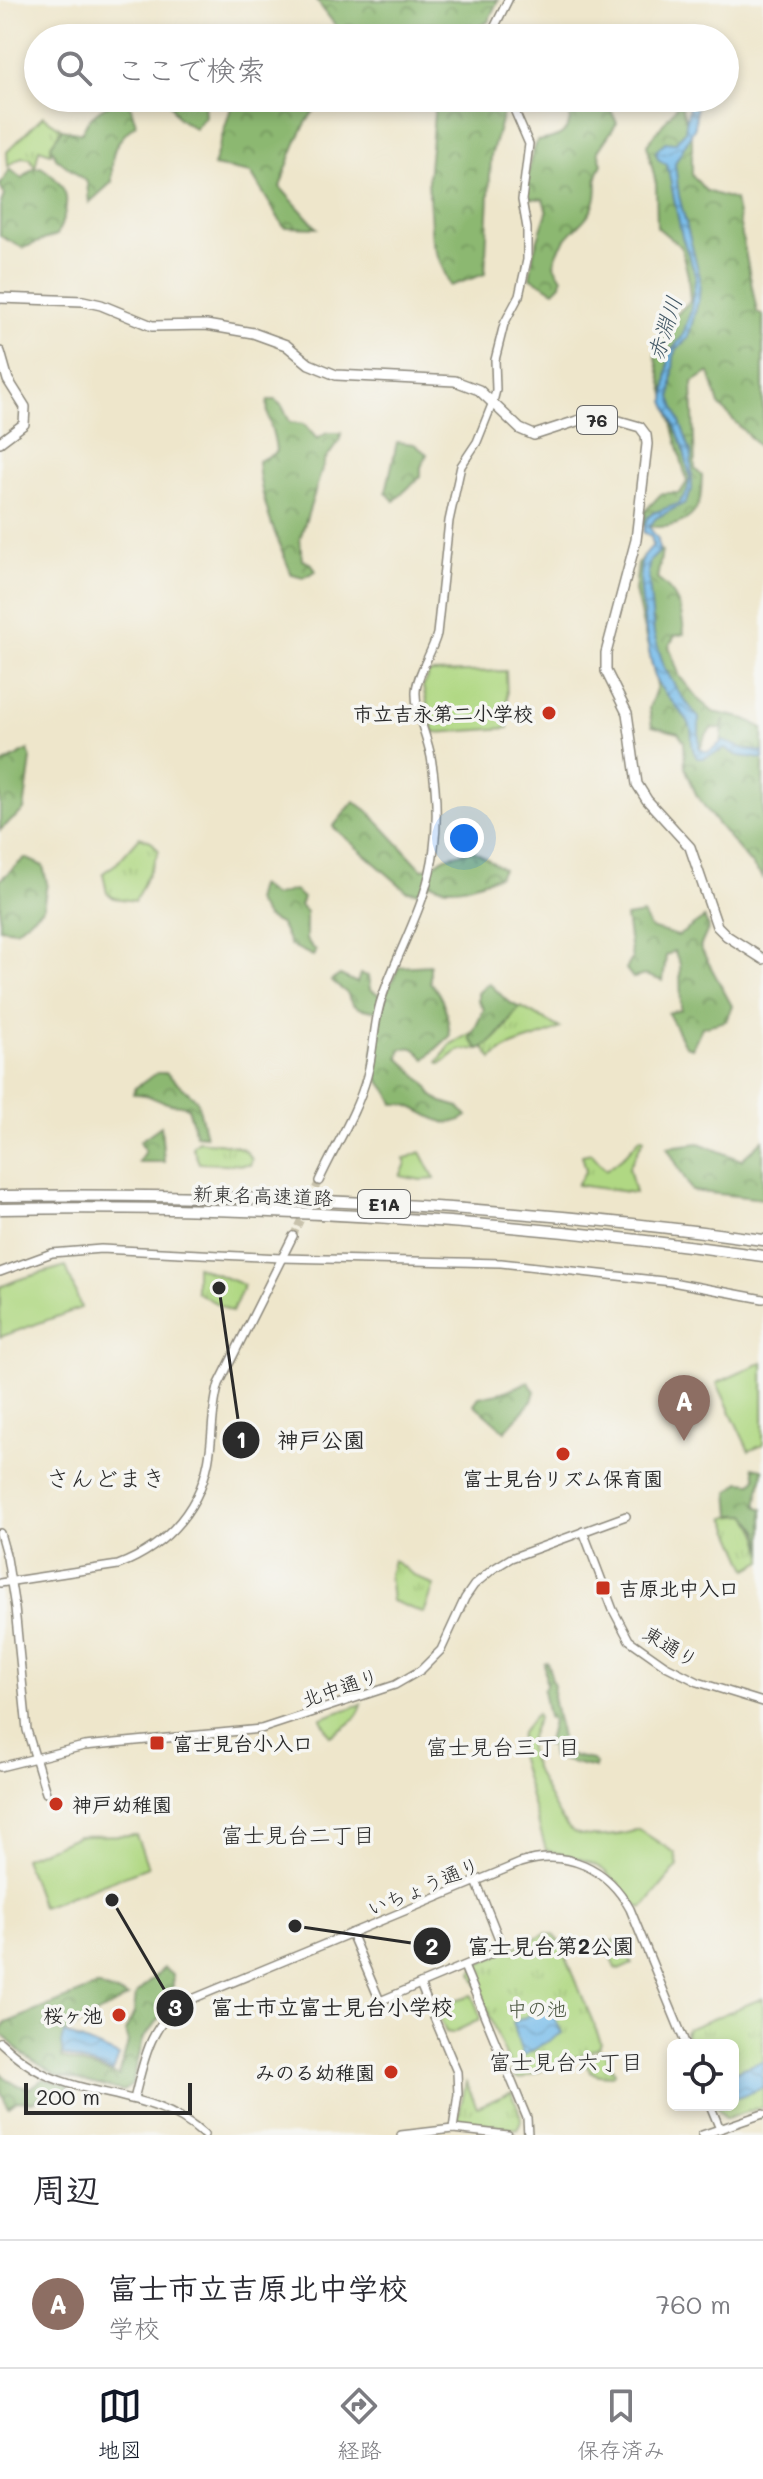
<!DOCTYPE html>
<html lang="ja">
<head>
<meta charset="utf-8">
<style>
	body { margin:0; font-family:Mali,"Klee One",sans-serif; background:#f2f2f3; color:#2b2b33 }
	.controls { position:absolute; right:24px; bottom:24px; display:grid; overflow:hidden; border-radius:12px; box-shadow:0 4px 12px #0003 }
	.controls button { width:72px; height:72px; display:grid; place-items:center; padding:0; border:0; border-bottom:2px solid #e1e1e2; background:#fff; color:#2b2b33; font:40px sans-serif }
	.scale { position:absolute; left:24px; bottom:20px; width:168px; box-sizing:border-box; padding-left:8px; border:4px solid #2b2b2b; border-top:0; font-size:22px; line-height:28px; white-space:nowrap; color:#2b2b2b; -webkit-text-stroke:6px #f6f6f2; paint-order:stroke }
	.you { position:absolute; left:464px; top:838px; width:28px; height:28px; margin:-20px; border:6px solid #fff; border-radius:50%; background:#1a73e8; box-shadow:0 0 0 12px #1a73e833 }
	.badge { display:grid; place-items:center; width:52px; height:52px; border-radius:50%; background:#111827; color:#fff; font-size:26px; font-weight:700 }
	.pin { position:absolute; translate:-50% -66px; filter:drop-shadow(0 2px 4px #0008) }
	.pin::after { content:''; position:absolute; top:42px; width:28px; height:24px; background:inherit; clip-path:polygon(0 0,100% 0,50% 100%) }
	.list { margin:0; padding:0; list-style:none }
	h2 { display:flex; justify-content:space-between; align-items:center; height:104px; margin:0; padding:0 32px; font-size:34px }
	h2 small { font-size:26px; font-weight:400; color:#7c7c81 }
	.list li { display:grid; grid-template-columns:52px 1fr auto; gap:24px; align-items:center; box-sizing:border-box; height:128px; padding:0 32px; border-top:2px solid #e1e1e2 }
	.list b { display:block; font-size:30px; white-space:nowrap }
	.list p { margin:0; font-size:26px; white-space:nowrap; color:#7c7c81 }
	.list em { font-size:26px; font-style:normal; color:#7c7c81 }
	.icon { flex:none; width:44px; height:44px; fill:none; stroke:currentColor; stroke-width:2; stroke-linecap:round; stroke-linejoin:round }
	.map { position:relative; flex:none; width:763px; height:2135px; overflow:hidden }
	.search { position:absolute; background:#fff; box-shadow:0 4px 12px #0003; left:24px; right:24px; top:24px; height:88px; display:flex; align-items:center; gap:20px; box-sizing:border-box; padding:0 28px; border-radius:44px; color:#7c7c81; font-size:30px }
	.sheet { height:232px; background:#fff }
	nav { display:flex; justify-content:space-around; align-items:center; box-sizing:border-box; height:112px; border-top:2px solid #e1e1e2; background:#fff; font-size:22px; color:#7c7c81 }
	nav a { display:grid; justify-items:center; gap:4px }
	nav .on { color:#111827 }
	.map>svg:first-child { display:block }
</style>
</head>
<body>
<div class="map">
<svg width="763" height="2135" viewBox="0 0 763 2135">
	<defs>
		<pattern id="grass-tufts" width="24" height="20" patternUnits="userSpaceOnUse" patternTransform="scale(2)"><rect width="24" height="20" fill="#b0d883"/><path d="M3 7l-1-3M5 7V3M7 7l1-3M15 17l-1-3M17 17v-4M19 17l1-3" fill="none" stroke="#98ba71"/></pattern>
		<pattern id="forest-crowns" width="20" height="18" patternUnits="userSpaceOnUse" patternTransform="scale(2)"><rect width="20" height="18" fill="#8cb871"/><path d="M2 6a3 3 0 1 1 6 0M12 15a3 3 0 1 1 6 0" fill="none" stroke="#73965d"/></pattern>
		<pattern id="water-waves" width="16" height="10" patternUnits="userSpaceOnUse" patternTransform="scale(2)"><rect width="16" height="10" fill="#72baea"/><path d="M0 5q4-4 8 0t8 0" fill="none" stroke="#5e97be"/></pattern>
	</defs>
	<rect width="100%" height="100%" fill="#f6f6f2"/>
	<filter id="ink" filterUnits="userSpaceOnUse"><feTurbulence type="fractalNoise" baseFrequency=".0125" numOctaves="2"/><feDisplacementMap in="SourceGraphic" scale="16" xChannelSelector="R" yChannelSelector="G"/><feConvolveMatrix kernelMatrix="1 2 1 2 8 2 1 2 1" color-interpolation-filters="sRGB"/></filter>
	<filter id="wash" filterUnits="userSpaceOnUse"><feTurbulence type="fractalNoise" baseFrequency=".006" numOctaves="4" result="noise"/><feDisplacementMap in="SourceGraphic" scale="32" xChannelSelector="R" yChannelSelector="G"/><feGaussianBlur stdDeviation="1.8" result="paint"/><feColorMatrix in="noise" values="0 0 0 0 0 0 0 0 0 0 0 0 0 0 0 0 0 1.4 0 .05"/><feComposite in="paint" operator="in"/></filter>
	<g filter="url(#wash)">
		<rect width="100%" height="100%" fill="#eee6cb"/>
		<!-- grass -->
		<g fill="url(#grass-tufts)" stroke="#6e8257" stroke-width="2">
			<path d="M43 116 62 129 51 145V153L39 149 35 168 30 158 22 157 8 166 7 152Z"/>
			<path d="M140 837 151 841 159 851 135 901 114 898 107 893 103 873 117 863Z"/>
			<path d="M521 1007 560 1028C538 1041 511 1040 492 1059L484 1048C491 1042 498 1036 504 1029 511 1021 511 1015 521 1007Z"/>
			<path d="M471 1033 470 1037 479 1049 460 1050 440 1064 438 1062 451 1044Z"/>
			<path d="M641 1137 644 1139 629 1167 635 1193 577 1185 586 1170 582 1155 591 1153 606 1170 623 1157Z"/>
			<path d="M198 1141C216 1144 245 1141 252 1160L250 1165 199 1163 192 1146Z"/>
			<path d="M421 1152 435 1179 421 1180 400 1176 406 1164 404 1159Z"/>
			<path d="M196 1266 244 1285 232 1312 196 1292Z"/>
			<path d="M747 1515C757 1530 763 1542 763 1561L748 1569 725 1517Z"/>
			<path d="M393 1560 412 1574 434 1586 424 1613 392 1601 389 1574Z"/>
			<path d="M362 1704C358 1721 344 1728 330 1736L321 1718Z"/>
			<path d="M546 1933 554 1935 561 1944 601 2042 599 2048 520 2079 514 2076 472 1973 476 1965Z"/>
			<path d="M621 1938 632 1964 619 1970 615 1968 605 1945Z"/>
			<path d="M472 1995 480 2015 479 2020 452 2033 446 2032 434 2006Z"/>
			<path d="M763 1998V2107L726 2118 715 2105H733V2045H690L685 2033 687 2029Z"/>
			<path d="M601 2051 606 2053 614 2073 612 2076C597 2075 591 2076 584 2061L586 2057Z"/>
			<path d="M466 2083 477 2107 512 2092 522 2119 517 2129 491 2124 463 2123 458 2118Z"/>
		</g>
		<!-- forest -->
		<g fill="url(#forest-crowns)" stroke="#5c724e" stroke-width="2" fill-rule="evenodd">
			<path d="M316 0H498L488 22 470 29 469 38H425L422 30 409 38H339L338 29Z"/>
			<path d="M167 98H211L204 102 205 116 195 129 177 117Z"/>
			<path d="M234 98H325C301 122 291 155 280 187L317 228 284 227 251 173 213 166Z"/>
			<path d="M433 98H485L503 113 491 156 485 274 450 286 432 242 428 180 434 114Z"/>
			<path d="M128 99 136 124C111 145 112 151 112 182L89 203 87 182 56 158 51 145 62 129 81 133C91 112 105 104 128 99Z"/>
			<path d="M579 101 607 102 617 123 598 151 602 164C592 182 600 185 595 201 588 226 560 232 554 265L562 278 561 284 554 291 530 277 534 251 547 212 543 199 526 198 530 162 537 141C556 139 572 134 570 111Z"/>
			<path d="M680 102 692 139V175L706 191 735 200 757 312 763 316V451L719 405 709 372 692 383 695 469 702 476C701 484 702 495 699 503 691 526 663 530 643 525L645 511 662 493H680L687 482 655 355 672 319 690 301 688 275 681 247 657 227 656 184 647 145Z"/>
			<path d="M41 167C72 188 71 203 57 235L23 248 0 236V206L4 195 0 185 10 169 22 179 32 169Z"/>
			<path d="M268 400H275L282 406 290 422 304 424 317 439 327 433H341L340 440 325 460 300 539 302 560 312 564 316 571 303 578 292 575C277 539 260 501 258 461L276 453C276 434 265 418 268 400Z"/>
			<path d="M397 442 414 444 427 454 421 467V476L394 501 386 492Z"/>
			<path d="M658 549 662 551 657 579C678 593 682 609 684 634L675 636 669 646 680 677 699 700 713 712 746 719 763 728V878L714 820 696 794 685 767 684 741 678 733 652 726 649 708 657 686 635 591 638 563 643 556ZM724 719 720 752 699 753 705 736 712 728 722 729Z"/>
			<path d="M28 750 31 759 24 810 0 830V765Z"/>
			<path d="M354 801 369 812 422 869C437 867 435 862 446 857 454 854 464 854 473 850L503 869 499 876C476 883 453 895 431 883L419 892 407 891 333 827Z"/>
			<path d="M25 858 43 866 47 883 43 908 16 930 0 928V880Z"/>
			<path d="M259 885 273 896 294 890 303 898 300 906 306 912V940L316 951 313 956 290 945 281 925 266 917 255 901Z"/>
			<path d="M643 914 650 928 678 936 704 918 709 927 700 947 732 1006 726 1021 702 1027 692 1048 685 1046 668 1013 681 1010 680 964 674 951 666 956 663 981 645 975 633 978 626 969 632 959 626 917Z"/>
			<path d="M430 965V982C444 997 448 1015 450 1036L425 1059C416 1049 413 1044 400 1050L399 1058 426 1084 432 1095 442 1102 459 1107 467 1116C439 1137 421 1101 394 1104 391 1093 383 1087 377 1077 368 1060 378 1030 379 1011 364 1009 351 1011 348 994L331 981 340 975 357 983 360 974 368 976 370 989 384 997 399 967Z"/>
			<path d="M489 983 507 1001 520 1008C505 1021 499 1042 479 1049L470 1039 484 1009 478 1000V993Z"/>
			<path d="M157 1073H166L197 1100 206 1136 196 1135 188 1107C180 1103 175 1106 167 1103 151 1099 152 1094 133 1094L135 1088Z"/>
			<path d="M161 1126 164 1162H138L145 1151 140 1141Z"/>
			<path d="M763 1140V1199L692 1191 667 1147 699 1143 741 1160Z"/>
			<path d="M528 1382 535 1391 532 1401 505 1431 474 1404 479 1397 503 1392Z"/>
			<path d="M753 1467 763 1469C763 1483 756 1493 757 1506L763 1509V1555L759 1532 747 1515H731L729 1492 740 1482 752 1483 756 1478Z"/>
			<path d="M547 1662 554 1686 553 1696 564 1754 592 1760 595 1764V1768L552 1758 551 1746H546L552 1721 548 1717 543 1690 546 1685 544 1663Z"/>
			<path d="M164 1968 173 1975V2002L143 2039 132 2085 123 2091 56 2075 20 2052 1 2033 6 2023 97 1986 128 1997 64 2033 62 2058 119 2076 128 2042 125 2032 134 2013 136 1994Z"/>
			<path d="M0 2072C9 2082 16 2086 30 2088L43 2079 69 2086 66 2091 40 2097 34 2102 17 2101 9 2107 1 2094Z"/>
		</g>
		<!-- garden -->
		<g fill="#b0d883" stroke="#6e8257" stroke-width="2">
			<path d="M506 671 508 728 434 733 423 687 429 673Z"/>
			<path d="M66 1266 81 1308 0 1337V1287L17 1280Z"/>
			<path d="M763 1362V1445L749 1451 717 1383Z"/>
			<path d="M536 1714 538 1718C534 1728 528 1737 529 1748 530 1763 560 1823 572 1831 585 1840 625 1836 638 1829L675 1853 678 1866 643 1908C629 1905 616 1879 602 1869 584 1857 566 1856 546 1850L518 1752 521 1733Z"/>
			<path d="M136 1835 148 1867 42 1907 24 1858 78 1836Z"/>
		</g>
		<!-- water -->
		<g fill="url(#water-waves)" stroke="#4e728a" stroke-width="2">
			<path d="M690 98H697L695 127 675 163 679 196 700 277 699 298 688 338 677 349 674 357 671 397 691 452 692 490 685 503 656 518 649 527 658 539 659 552 650 561 648 571 654 634 664 667 679 693 699 718V749L708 752 723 741 745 749 763 752V759L739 756 725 749 704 758H697C688 745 695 734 689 723 681 709 666 698 658 683 649 666 636 577 642 560 644 554 649 550 653 545L651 536 643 532 647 518 653 513 678 504 687 492 690 478 683 446 665 401 669 354 682 337 690 313 696 276 682 237 667 165 658 159 656 151 665 142 675 143 685 131Z"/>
			<path d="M549 2006 562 2033 523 2056 512 2023Z"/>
			<path d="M64 2033 119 2056 113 2072 63 2055 61 2043Z"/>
			<path d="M763 2061V2088L733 2099V2072Z"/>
		</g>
	</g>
	<g filter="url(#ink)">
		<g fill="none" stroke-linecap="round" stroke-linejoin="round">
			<!-- minor-tunnel -->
			<path stroke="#c7c1ab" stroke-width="7" stroke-dasharray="7 3.5" stroke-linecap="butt" d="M293 1236 319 1181"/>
			<defs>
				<g id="minor">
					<path d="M489 38 508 0"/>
					<path d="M319 1181C335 1146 357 1113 367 1076 375 1048 373 1019 384 992 401 945 429 899 434 848 438 819 436 786 431 757 427 735 415 713 416 691 417 674 432 653 437 634L449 521 461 466 477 442 493 402 496 390 495 360 504 324 519 296 527 260V228L522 200 529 144 509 98"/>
					<path d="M0 1272 52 1253 101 1249 281 1258 501 1263 672 1282 763 1299"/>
					<path d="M583 1531 613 1610 629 1640 666 1666 698 1682 763 1702"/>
					<path d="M0 1533 7 1558 15 1608 27 1730 46 1793"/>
					<path d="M0 1583 118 1565C168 1546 203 1506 210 1451 213 1429 212 1406 219 1384L293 1236"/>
					<path d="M0 1767 84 1746 261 1729 395 1685 421 1670 441 1650 465 1598 474 1585 493 1569 511 1558 626 1516"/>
					<path d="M351 1933 380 2001 503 1949 476 1881"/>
					<path d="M464 1966 527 2118 528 2135"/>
					<path d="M420 1984 457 2072 458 2094 453 2129"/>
					<path d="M0 2042C14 2055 29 2067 46 2075 100 2099 157 2092 204 2135"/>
					<path d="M134 2099C144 2061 149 2024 185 2002L520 1863C566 1848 608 1868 630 1909L686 2045"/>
					<path d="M710 2105 720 2129"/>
					<path d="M401 2135 453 2129 508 2135"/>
					<path d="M702 2135 763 2114"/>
				</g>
				<g id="major">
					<path d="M0 298 83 301 101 305 152 326 206 325 253 333 286 345 309 364 336 375 455 381 479 390 520 429 534 435 583 419 619 421 640 427 646 435 647 444 636 540 606 653V671L627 713 637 784 647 800 690 847 717 926 727 936 763 959"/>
					<path d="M0 352 8 380 25 407 24 424 0 442"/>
				</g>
				<g id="highway">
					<path d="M0 1196C255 1193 511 1205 763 1240"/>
					<path d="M0 1209C255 1205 511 1220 763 1256"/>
				</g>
			</defs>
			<!-- minor casing -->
			<use href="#minor" stroke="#8c887b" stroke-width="10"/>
			<!-- major casing -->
			<use href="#major" stroke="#8c887b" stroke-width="12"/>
			<!-- highway casing -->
			<use href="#highway" stroke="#8c887b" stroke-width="13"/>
			<!-- minor -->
			<use href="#minor" stroke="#fff" stroke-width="7"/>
			<!-- major -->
			<use href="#major" stroke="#fff" stroke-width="9"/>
			<!-- highway -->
			<use href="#highway" stroke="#fff" stroke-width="10"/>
		</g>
	</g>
	<!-- markers -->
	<g fill="#c8321e" stroke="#f6f6f2" stroke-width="3">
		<circle cx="549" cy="713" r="8"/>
		<circle cx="563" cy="1454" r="8"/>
		<rect x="595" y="1580" width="16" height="16" rx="4"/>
		<rect x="149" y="1735" width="16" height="16" rx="4"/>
		<circle cx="56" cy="1804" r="8"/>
		<circle cx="119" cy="2015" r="8"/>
		<circle cx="391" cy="2072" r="8"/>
	</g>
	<g text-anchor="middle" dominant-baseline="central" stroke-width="7" stroke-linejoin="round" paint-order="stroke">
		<!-- shield labels -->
		<g fill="#f6f6f2" stroke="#686867" stroke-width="2">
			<rect x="577" y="406" width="40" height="28" rx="6"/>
			<rect x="358" y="1190" width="52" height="28" rx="6"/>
		</g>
		<g font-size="18" font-weight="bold" fill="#2b2b2b">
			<text x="597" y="420">76</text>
			<text x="384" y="1204">E1A</text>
		</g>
		<!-- poi labels -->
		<g font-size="20" font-weight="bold" fill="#2b2b2b" stroke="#f6f6f2" text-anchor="end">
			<text x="533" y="713">市立吉永第二小学校</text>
			<text x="563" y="1478" text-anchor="middle">富士見台リズム保育園</text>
			<text x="619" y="1588" text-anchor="start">吉原北中入口</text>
			<text x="173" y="1743" text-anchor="start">富士見台小入口</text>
			<text x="72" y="1804" text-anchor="start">神戸幼稚園</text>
			<text x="103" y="2015">桜ヶ池</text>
			<text x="375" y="2072">みのる幼稚園</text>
		</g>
		<!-- street labels -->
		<g font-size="20" fill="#2b2b2b" stroke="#f6f6f2">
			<text transform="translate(263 1195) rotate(2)">新東名高速道路</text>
			<text transform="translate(671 1646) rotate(32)">東通り</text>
			<text transform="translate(340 1687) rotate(-19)">北中通り</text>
			<text transform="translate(423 1886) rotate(-23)">いちょう通り</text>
		</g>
		<!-- park labels -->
		<g font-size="20" fill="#4c5641" stroke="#f6f6f2">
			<text x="537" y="2008">中の池</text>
		</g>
		<!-- water labels -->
		<g font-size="22" font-style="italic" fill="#405664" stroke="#f6f6f2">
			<text transform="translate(664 328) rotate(-72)">赤淵川</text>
		</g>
		<!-- neighbourhood labels -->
		<g font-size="22" fill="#2b2b2b" stroke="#f6f6f2">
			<text x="503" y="1746">富士見台三丁目</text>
			<text x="298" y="1834">富士見台二丁目</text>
			<text x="566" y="2061">富士見台六丁目</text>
		</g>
		<!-- quarter labels -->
		<g font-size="24" fill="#2b2b2b" stroke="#f6f6f2">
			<text x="106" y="1477">さんどまき</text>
		</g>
	</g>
	<!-- callouts -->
	<path fill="none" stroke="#2b2b2b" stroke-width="3" d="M219 1288L241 1440M295 1926L432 1946M112 1900L175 2008"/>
	<g fill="#2b2b2b" stroke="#f6f6f2" stroke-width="3">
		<circle cx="219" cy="1288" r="8"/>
		<circle cx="295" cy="1926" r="8"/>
		<circle cx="112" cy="1900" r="8"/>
		<circle cx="241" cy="1440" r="20"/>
		<circle cx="432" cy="1946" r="20"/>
		<circle cx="175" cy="2008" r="20"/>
	</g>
	<g font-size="24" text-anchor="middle" font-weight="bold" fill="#fff">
		<text x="241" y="1448">1</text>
		<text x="432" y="1955">2</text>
		<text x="175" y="2016">3</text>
	</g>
	<g font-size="22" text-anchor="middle" font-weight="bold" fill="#2b2b2b" stroke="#f6f6f2" stroke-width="7" stroke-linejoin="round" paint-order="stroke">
		<text x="321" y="1448">神戸公園</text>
		<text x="551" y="1954">富士見台第2公園</text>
		<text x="332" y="2015">富士市立富士見台小学校</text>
	</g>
</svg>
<div class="controls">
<button><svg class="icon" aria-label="locate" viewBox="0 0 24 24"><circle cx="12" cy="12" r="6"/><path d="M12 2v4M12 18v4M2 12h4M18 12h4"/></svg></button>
</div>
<div class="scale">200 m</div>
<div class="you"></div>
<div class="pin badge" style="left:684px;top:1441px;background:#8d6e63">A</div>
<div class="search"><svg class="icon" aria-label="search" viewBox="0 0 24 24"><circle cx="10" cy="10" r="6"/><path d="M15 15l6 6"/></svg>ここで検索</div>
</div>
<section class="sheet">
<h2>周辺<small></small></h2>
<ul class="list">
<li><span class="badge" style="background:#8d6e63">A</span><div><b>富士市立吉原北中学校</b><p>学校</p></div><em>760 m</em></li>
</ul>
</section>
<nav>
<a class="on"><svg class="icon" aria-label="map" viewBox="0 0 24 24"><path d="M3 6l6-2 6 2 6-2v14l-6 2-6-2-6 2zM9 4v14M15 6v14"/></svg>地図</a>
<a><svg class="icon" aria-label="directions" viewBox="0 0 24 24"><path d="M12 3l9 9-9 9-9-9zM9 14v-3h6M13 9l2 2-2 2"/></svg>経路</a>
<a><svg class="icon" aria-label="saved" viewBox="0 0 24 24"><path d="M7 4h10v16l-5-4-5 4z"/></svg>保存済み</a>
</nav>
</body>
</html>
